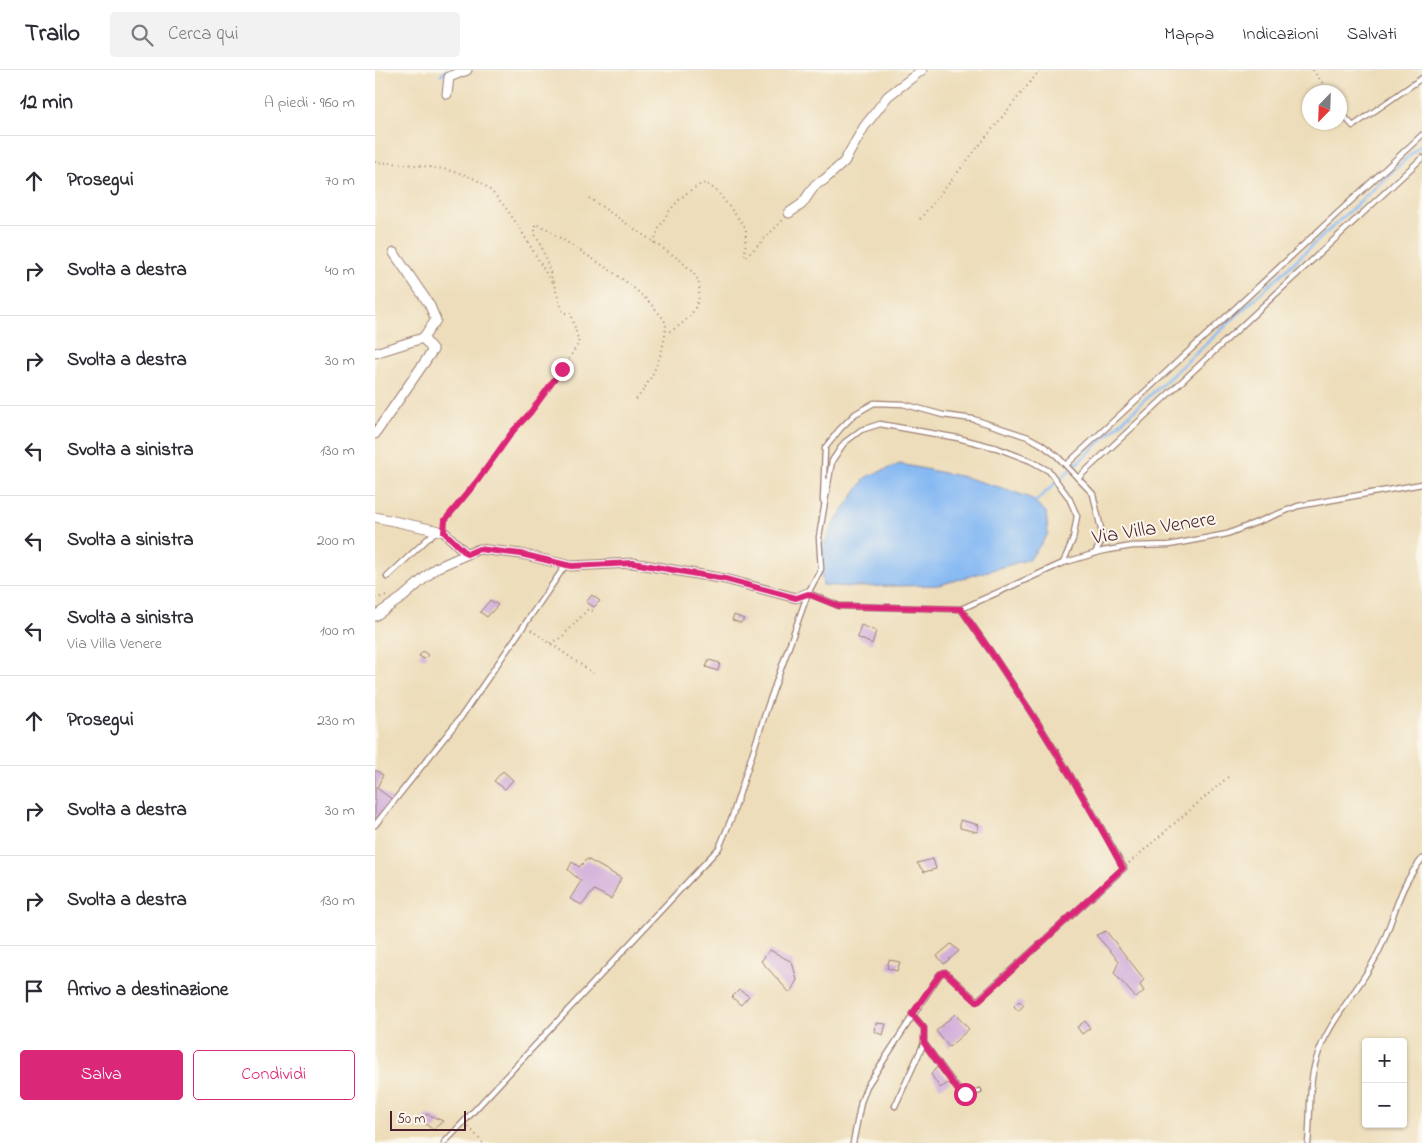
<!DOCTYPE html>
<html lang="it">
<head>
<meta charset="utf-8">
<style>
	body { margin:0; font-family:"Indie Flower",sans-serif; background:#f2f2f3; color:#2b2b33 }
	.controls { position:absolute; right:15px; bottom:15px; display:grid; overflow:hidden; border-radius:5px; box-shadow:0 1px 4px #0004 }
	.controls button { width:45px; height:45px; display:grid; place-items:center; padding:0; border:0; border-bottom:1px solid #e1e1e2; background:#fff; color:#2b2b33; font:25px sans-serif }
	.compass { position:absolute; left:927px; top:15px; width:45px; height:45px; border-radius:50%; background:#fff; box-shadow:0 1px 4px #0004; rotate:203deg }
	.scale { position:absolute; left:15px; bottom:12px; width:76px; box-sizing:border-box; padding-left:5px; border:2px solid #4a1f2b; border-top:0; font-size:14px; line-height:18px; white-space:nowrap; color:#4a1f2b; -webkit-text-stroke:4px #fbf7ec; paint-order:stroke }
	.stop { position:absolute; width:15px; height:15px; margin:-11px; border:4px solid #db2777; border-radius:50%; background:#fff }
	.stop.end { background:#db2777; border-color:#fff; box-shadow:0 1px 5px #0008 }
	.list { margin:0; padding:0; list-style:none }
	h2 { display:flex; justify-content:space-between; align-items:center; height:65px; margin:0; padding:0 20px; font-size:21px }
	h2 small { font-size:16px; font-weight:400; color:#7c7c81 }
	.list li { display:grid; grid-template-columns:32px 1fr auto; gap:15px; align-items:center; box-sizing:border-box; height:90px; padding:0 20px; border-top:1px solid #e1e1e2 }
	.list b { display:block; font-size:19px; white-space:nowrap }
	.list p { margin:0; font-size:16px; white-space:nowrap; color:#7c7c81 }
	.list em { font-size:16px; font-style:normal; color:#7c7c81 }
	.actions { display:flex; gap:10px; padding:15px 20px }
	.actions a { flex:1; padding:11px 0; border:1px solid #db2777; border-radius:5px; text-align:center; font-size:18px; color:#db2777 }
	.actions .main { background:#db2777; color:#fff }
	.icon { flex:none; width:28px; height:28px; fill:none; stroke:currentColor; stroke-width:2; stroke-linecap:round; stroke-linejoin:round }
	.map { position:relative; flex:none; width:1047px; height:1073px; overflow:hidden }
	header { display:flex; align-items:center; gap:30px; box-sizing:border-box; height:70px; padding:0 25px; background:#fff; border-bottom:1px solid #e1e1e2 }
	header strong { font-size:24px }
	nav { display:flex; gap:28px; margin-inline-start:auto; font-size:18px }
	.search { width:350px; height:45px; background:#f2f2f3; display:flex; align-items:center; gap:12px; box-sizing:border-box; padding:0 18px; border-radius:5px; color:#7c7c81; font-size:19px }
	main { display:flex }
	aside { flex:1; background:#fff }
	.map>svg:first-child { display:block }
</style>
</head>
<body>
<header>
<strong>Trailo</strong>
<div class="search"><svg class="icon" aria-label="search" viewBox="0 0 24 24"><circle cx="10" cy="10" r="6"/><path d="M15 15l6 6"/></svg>Cerca qui</div>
<nav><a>Mappa</a><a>Indicazioni</a><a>Salvati</a></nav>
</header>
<main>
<aside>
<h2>12 min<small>A piedi · 960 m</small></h2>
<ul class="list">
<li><svg class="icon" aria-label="ahead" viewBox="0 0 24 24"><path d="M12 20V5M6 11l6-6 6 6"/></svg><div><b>Prosegui</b></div><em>70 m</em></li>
<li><svg class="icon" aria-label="right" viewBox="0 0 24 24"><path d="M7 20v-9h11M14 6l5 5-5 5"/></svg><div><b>Svolta a destra</b></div><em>40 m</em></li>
<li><svg class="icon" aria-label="right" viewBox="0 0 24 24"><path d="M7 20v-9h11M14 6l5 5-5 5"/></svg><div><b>Svolta a destra</b></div><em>30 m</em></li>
<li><svg class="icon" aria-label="left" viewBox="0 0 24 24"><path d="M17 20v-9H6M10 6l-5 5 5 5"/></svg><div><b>Svolta a sinistra</b></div><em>130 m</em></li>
<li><svg class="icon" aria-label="left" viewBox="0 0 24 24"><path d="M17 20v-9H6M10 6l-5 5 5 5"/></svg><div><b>Svolta a sinistra</b></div><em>200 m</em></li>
<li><svg class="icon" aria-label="left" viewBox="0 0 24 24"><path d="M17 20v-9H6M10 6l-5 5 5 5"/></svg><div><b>Svolta a sinistra</b><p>Via Villa Venere</p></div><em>100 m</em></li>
<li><svg class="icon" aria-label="ahead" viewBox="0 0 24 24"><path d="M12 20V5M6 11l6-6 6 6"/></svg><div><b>Prosegui</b></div><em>230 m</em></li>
<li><svg class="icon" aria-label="right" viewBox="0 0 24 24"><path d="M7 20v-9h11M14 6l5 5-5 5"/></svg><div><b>Svolta a destra</b></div><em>30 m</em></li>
<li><svg class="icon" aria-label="right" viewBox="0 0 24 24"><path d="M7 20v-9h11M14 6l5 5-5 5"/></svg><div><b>Svolta a destra</b></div><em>130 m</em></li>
<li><svg class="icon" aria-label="arrive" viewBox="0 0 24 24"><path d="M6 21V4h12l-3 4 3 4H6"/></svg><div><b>Arrivo a destinazione</b></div></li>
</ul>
<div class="actions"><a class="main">Salva</a><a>Condividi</a></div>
</aside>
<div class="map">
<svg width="1047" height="1073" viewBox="0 0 1047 1073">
	<rect width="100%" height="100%" fill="#fbf7ec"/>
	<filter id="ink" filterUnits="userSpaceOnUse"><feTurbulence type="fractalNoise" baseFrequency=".02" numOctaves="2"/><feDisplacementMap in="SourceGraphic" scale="10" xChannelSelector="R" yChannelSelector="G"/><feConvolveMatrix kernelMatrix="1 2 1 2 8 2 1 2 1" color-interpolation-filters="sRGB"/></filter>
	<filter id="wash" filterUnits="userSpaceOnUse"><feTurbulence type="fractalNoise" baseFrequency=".0096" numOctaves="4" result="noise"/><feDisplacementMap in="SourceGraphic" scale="20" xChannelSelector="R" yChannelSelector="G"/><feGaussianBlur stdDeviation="1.12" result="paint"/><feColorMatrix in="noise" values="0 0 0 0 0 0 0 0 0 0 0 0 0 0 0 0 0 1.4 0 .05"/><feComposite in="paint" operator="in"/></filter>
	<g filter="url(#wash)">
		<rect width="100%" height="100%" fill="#edddba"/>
		<!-- water -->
		<path fill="#86b9f3" stroke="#686c8f" d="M525 394 589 407 634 420 655 428 671 442 673 464 655 489 564 515 476 517 448 515 444 485 458 455 491 407Z"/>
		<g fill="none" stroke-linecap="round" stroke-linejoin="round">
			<!-- stream -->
			<g stroke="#86b9f3" stroke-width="3">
				<path d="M66 5 72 0"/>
				<path d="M660 432 1047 74"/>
			</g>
		</g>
		<g id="blocks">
			<!-- building -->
			<g fill="#d3b0da">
				<path d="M217 525 225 531 219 537 211 532Z"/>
				<path d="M115 530 123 535 112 547 105 542Z"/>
				<path d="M359 545 369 549 366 553 357 550Z"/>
				<path d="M486 555 501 561 497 574 482 567Z"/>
				<path d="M48 581 53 585 49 589 44 586Z"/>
				<path d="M334 590 345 593 343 601 331 597Z"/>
				<path d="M0 700 8 705 2 718 18 730 0 755Z"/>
				<path d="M128 701 138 710 130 719 119 711Z"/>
				<path d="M585 750 604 755 602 762 585 758Z"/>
				<path d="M212 789 246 808 236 829 219 820 207 835 195 829 206 811 193 800 197 792 204 797Z"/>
				<path d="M558 789 561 799 549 802 542 793Z"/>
				<path d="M731 861 769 909 765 915 769 921 761 928 739 903 744 891 721 865Z"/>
				<path d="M576 874 584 881 569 894 562 886Z"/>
				<path d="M395 880 417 892 422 910 415 923 386 891Z"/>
				<path d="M514 890 525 892 522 901 512 898Z"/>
				<path d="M364 920 374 926 366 935 357 927Z"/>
				<path d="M644 931 649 935 643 941 639 936Z"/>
				<path d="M580 944 594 959 574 977 561 961Z"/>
				<path d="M710 951 715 958 707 964 702 957Z"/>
				<path d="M501 953 511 954 508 965 500 962Z"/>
				<path d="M562 997 575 1012 565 1018 556 1004Z"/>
				<path d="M52 1044 68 1051 58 1060 47 1051Z"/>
			</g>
		</g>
	</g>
	<g filter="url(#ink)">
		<use href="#blocks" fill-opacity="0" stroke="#9c7e72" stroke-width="1"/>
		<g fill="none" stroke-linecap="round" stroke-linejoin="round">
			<defs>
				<g id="service">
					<path d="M969 46 978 56 1047 8"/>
					<path d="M691 395 1047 65"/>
					<path d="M703 408 1047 88"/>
					<path d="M448 431 450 378 465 359 480 344 499 333 528 334 568 345 598 349 653 367 666 374 682 386 718 424 728 468 720 483"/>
					<path d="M12 507 61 461"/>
					<path d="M433 523 464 536 586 539 688 493 728 481 757 476 794 475 852 464 923 436 1047 414"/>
					<path d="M0 755 86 647 190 496"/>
					<path d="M549 973 585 1022 595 1025 604 1021"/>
					<path d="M520 1036 549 973V958L537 944"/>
					<path d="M69 1073 344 778 357 747 392 638 433 523 446 499 444 467 457 391 469 373 486 360 505 354 583 368 622 378 656 391 674 401 694 428 702 446 698 469 688 493"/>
					<path d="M478 1073 486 1032 492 1016 565 904 570 902 602 931 749 798C700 709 645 622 586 539"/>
					<path d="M933 1073C936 1046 933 1016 941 990 953 950 986 919 1004 881 1021 846 1021 821 1047 789"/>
				</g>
				<g id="minor">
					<path d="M72 24 74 7 92 0"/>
					<path d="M414 143 427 134 440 115 449 110 469 92 489 57 513 26 547 0"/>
					<path d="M0 283 48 268"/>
					<path d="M0 364 58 280 48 268 61 250 54 234 19 183"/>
					<path d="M0 447 69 462 92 484"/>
					<path d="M0 546 28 527 61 498 104 479 146 484 196 496 258 493 350 509 421 528 433 523"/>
				</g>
			</defs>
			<!-- service casing -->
			<use href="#service" stroke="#9c7e72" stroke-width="7"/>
			<!-- minor casing -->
			<use href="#minor" stroke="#9c7e72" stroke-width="11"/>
			<!-- path -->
			<g stroke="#9c7e72" stroke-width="2" stroke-dasharray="1 4" stroke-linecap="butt">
				<path d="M938 0 954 22"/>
				<path d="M0 92C29 94 84 96 108 114 137 137 157 182 178 214"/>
				<path d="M214 128 305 190C312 197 323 205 324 215 327 238 310 255 291 263"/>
				<path d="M545 149 665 0"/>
				<path d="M279 173C284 150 307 120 330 113L341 120 371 158 370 188 408 150"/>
				<path d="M70 452 103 411 125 377 178 313 204 273 196 243H188L168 180 160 164V154L171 158C211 187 263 211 291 253 291 280 276 313 259 332"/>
				<path d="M0 528 12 526"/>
				<path d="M156 560 218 603"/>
				<path d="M175 573 187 567 212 540 219 541"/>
				<path d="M754 793 853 707"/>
				<path d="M94 1057 108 1073"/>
			</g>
			<!-- service -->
			<use href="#service" stroke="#fff" stroke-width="4.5"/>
			<!-- minor -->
			<use href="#minor" stroke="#fff" stroke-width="9"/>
		</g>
	</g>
	<g fill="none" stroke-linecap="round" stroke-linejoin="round" filter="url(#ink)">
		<!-- route -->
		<path stroke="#db2777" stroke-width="6" d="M187 299 155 343 138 361 103 410 70 450 69 462 92 484 104 479 146 484 196 496 258 493 350 509 421 528 433 524 464 536 586 539C645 622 700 709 748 798L602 932 570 902 565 904 537 944 549 958V973L584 1022 590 1024"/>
	</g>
	<g text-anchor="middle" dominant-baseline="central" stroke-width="4" stroke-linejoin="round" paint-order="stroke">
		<!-- street labels -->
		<g font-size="21" fill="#4a1f2b" stroke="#fbf7ec">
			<text transform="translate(779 459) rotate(-9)">Via Villa Venere</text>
		</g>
	</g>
</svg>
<div class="controls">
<button>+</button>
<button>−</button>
</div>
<svg class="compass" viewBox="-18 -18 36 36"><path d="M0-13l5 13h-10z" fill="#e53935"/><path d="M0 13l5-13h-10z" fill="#7c7c81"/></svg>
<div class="scale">50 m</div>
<div class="stop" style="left:590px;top:1024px"></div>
<div class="stop end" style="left:187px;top:299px"></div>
</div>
</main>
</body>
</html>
